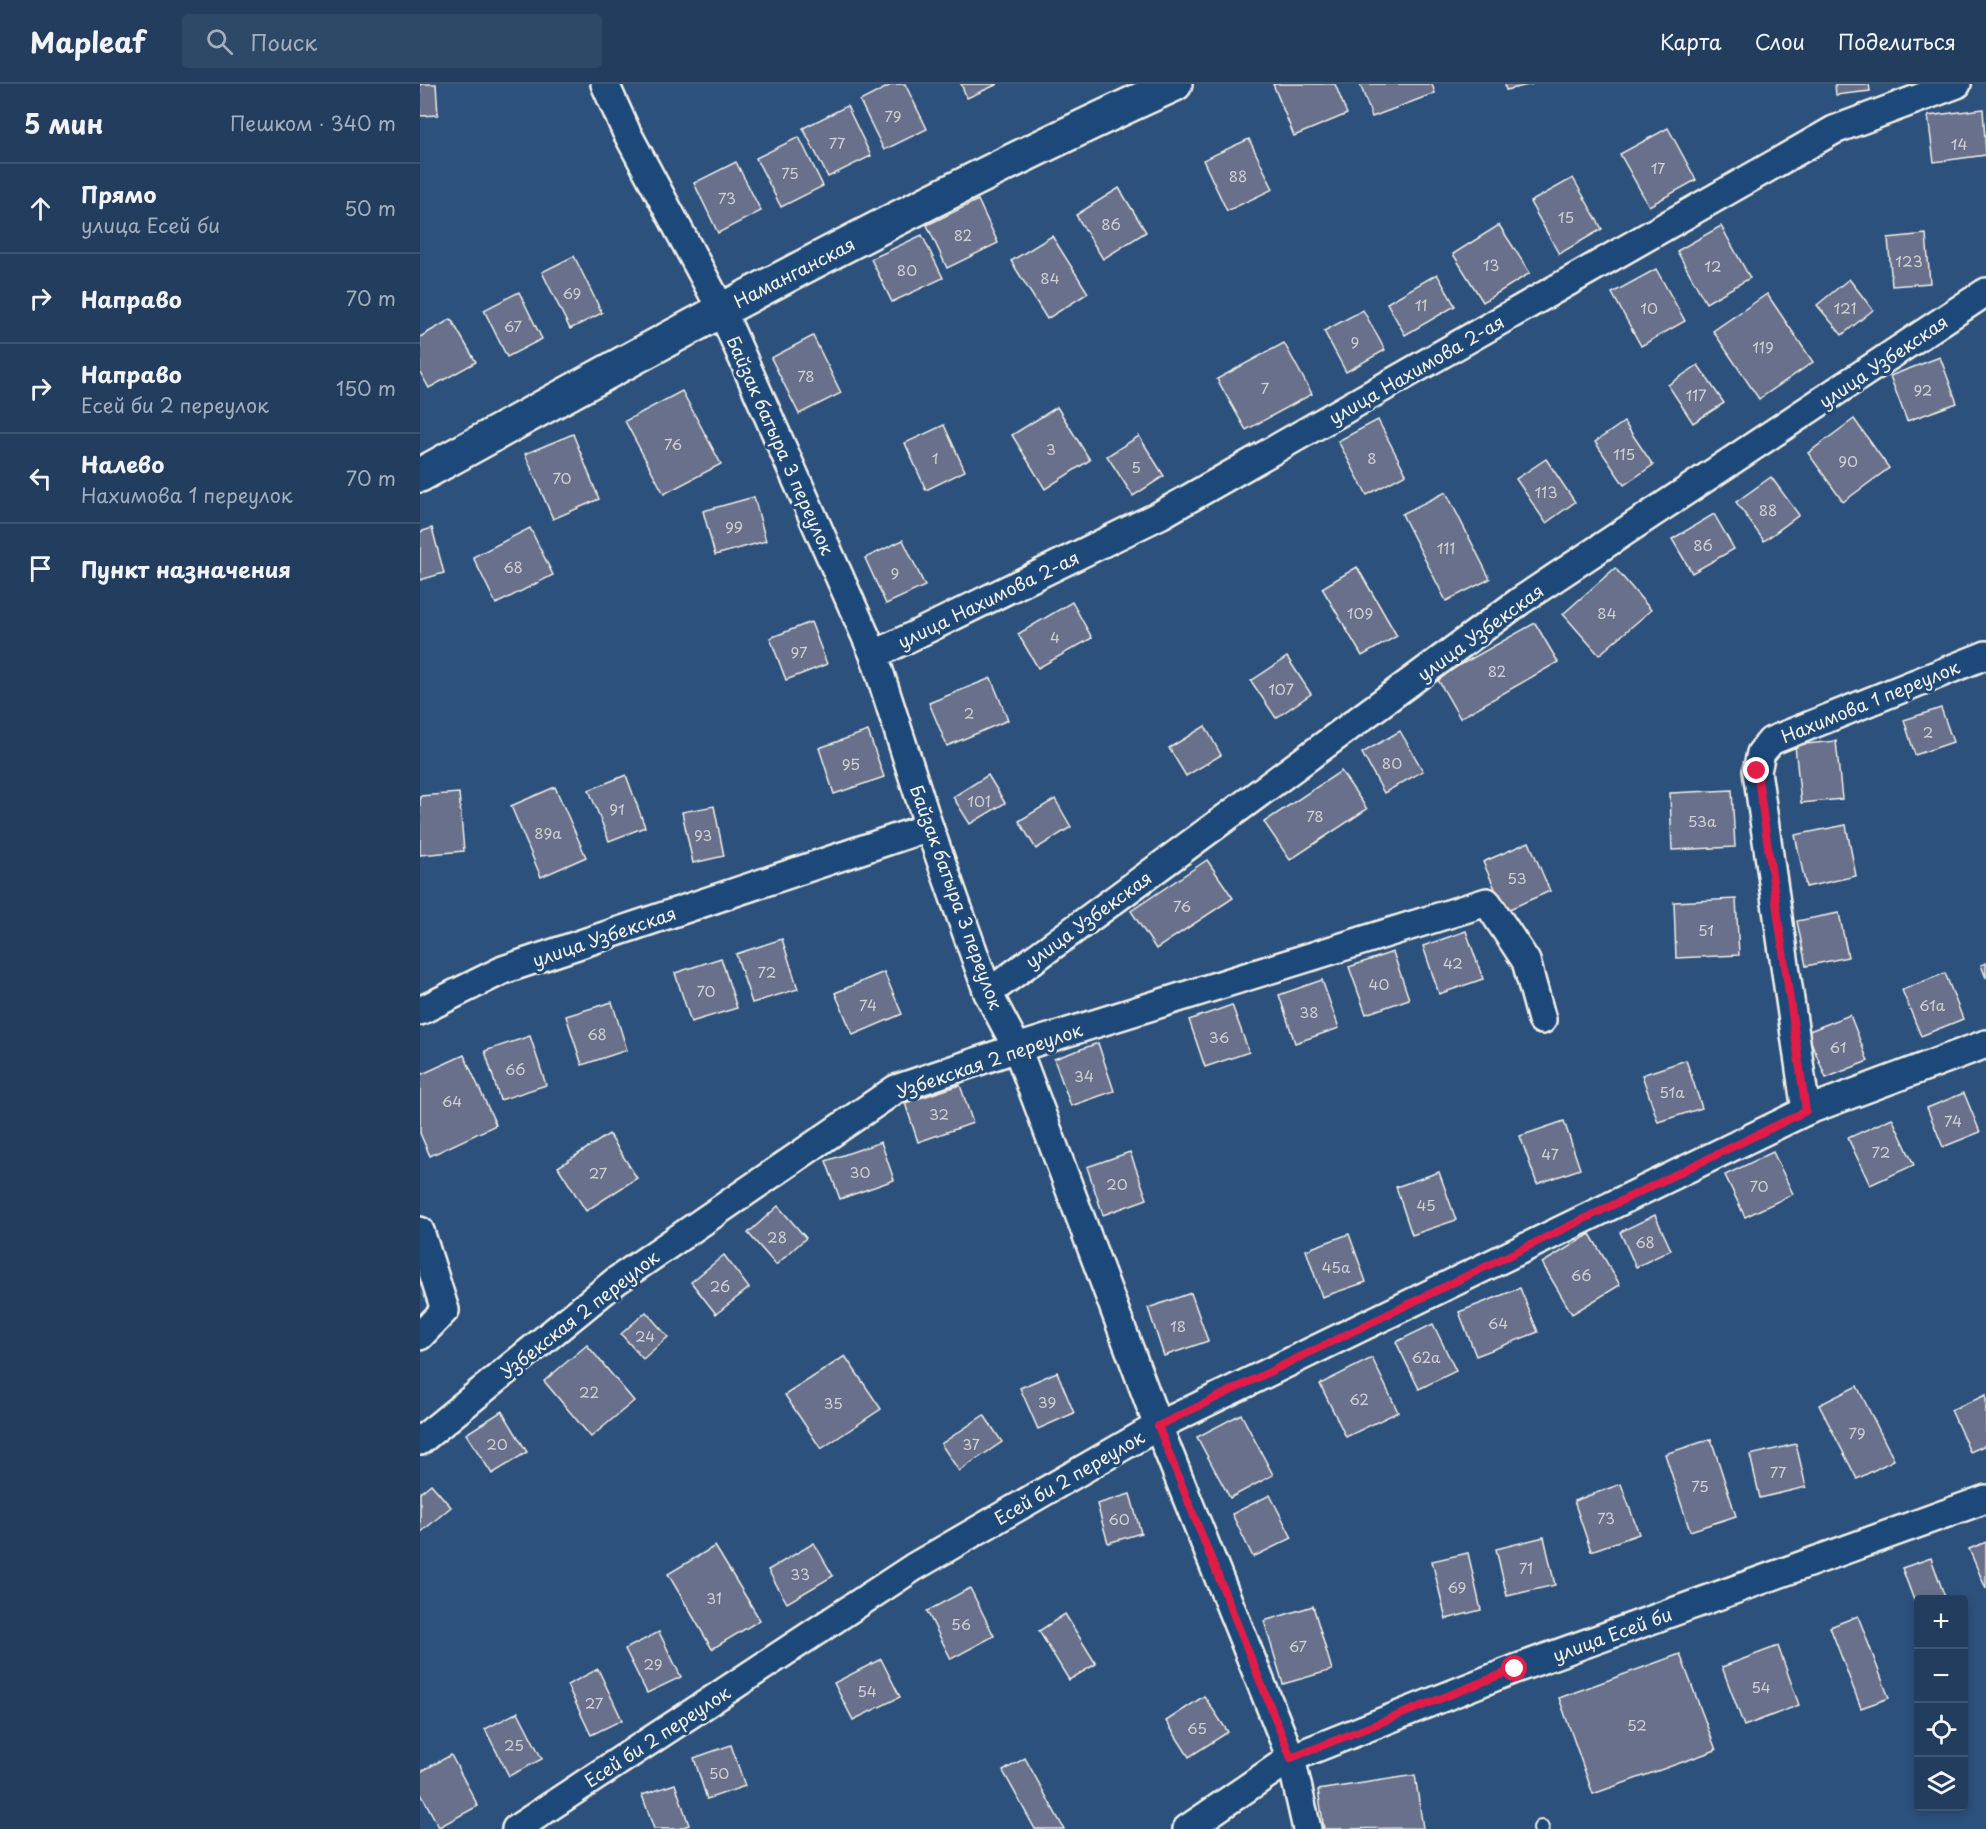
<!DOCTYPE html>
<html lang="ru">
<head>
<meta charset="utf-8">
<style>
	body { margin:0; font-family:"Playpen Sans",sans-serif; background:#2e4867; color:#f1f3f6 }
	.controls { position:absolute; right:18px; bottom:18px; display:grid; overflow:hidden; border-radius:6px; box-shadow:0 3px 9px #0003 }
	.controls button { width:54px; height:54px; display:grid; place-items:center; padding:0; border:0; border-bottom:2px solid #3f5673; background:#223d5e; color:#f1f3f6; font:30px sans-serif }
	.stop { position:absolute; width:18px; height:18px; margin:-14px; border:4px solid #e11d48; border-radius:50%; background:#fff }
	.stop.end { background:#e11d48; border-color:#fff; box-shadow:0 2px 6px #0008 }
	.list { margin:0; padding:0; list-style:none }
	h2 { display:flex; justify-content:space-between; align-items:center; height:78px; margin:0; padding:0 24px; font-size:26px }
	h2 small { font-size:20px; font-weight:400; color:#a2aebc }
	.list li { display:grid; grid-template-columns:39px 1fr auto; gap:18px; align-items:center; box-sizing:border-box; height:90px; padding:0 24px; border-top:2px solid #3f5673 }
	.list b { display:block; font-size:22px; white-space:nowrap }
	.list p { margin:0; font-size:20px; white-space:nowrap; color:#a2aebc }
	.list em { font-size:20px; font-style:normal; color:#a2aebc }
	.icon { flex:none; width:33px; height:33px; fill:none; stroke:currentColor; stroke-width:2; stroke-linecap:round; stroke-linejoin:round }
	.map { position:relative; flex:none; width:1566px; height:1745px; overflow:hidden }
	header { display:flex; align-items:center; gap:36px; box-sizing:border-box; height:84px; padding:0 30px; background:#223d5e; border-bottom:2px solid #3f5673 }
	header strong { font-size:28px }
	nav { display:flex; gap:33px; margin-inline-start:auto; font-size:21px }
	.search { width:420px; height:54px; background:#2e4867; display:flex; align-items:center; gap:15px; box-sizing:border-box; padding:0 21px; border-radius:6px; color:#a2aebc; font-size:22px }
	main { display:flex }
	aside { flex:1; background:#223d5e }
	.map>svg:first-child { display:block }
</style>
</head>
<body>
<header>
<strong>Mapleaf</strong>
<div class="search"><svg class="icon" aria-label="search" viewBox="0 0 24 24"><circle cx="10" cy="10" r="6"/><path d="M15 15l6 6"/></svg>Поиск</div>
<nav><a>Карта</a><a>Слои</a><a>Поделиться</a></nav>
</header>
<main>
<aside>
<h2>5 мин<small>Пешком · 340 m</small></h2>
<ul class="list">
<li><svg class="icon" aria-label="ahead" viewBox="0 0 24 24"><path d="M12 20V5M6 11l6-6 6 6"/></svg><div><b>Прямо</b><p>улица Есей би</p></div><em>50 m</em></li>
<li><svg class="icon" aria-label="right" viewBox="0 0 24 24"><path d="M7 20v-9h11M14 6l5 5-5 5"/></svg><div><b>Направо</b></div><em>70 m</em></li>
<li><svg class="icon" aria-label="right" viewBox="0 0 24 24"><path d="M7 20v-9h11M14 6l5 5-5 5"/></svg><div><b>Направо</b><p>Есей би 2 переулок</p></div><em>150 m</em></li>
<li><svg class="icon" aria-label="left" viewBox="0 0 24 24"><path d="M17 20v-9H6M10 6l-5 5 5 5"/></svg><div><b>Налево</b><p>Нахимова 1 переулок</p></div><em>70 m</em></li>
<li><svg class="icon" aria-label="arrive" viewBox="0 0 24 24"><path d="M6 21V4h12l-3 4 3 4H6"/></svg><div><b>Пункт назначения</b></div></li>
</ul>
</aside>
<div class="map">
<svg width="1566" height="1745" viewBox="0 0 1566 1745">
	<rect width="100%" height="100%" fill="#2d517d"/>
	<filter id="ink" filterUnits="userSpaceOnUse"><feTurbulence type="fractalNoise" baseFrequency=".0167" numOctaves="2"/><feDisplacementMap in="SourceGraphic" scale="12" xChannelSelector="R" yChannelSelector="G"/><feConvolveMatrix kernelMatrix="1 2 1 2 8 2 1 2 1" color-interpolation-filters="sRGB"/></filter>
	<g filter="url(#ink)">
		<!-- building -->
		<g fill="#676f8b" stroke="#f4f1e8" stroke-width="1.5">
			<path d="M0 0H16L18 31 0 32Z"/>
			<path d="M473 0H485L507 45 464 66 440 17Z"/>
			<path d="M541 0H578L547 14Z"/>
			<path d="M853 0H915L927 30 874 52Z"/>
			<path d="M940 0H1012L1015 9 952 33Z"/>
			<path d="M1085 0H1113L1086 6Z"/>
			<path d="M1415 0H1449L1450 7 1416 11Z"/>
			<path d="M427 22 451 72 408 93 383 44Z"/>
			<path d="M1563 25 1566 71 1514 78 1508 32Z"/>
			<path d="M1248 44 1276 96 1229 122 1200 70Z"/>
			<path d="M379 53 403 102 361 123 336 74Z"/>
			<path d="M829 55 853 105 807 127 783 76Z"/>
			<path d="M316 78 341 127 298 149 274 99Z"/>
			<path d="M1153 94 1182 145 1139 170 1110 118Z"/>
			<path d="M699 104 726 148 683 175 656 131Z"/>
			<path d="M558 116 578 159 527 184 507 141Z"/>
			<path d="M1079 141 1110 189 1063 218 1033 170Z"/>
			<path d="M1301 142 1330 194 1286 219 1257 167Z"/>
			<path d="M1506 150 1510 199 1472 202 1468 154Z"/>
			<path d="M502 151 523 194 472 218 451 175Z"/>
			<path d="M632 152 668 209 627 235 591 177Z"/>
			<path d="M154 172 182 229 150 245 122 188Z"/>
			<path d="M1236 185 1265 237 1221 262 1192 209Z"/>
			<path d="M1017 190 1035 222 985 251 967 219Z"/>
			<path d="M1429 195 1453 226 1422 251 1397 221Z"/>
			<path d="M99 208 122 255 87 273 64 226Z"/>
			<path d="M1347 210 1393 278 1339 315 1293 247Z"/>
			<path d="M943 226 965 266 926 288 904 247Z"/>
			<path d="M31 235 56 278 9 304 0 288V253Z"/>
			<path d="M393 252 421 309 379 330 351 274Z"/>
			<path d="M864 259 892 310 826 346 797 295Z"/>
			<path d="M1520 273 1537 319 1487 337 1470 292Z"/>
			<path d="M1278 281 1304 319 1273 339 1248 301Z"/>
			<path d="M262 307 301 380 244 410 205 337Z"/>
			<path d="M637 323 670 376 625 405 592 351Z"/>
			<path d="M1434 335 1469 384 1423 418 1388 369Z"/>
			<path d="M958 336 986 390 947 411 918 357Z"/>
			<path d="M1204 338 1233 381 1204 401 1175 358Z"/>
			<path d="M524 341 545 387 506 406 485 359Z"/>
			<path d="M153 350 179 415 133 435 105 370Z"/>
			<path d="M719 352 744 392 713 412 687 372Z"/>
			<path d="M1126 375 1155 418 1126 439 1096 395Z"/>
			<path d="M1351 393 1379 431 1344 457 1316 418Z"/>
			<path d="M1026 408 1070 495 1026 517 982 430Z"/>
			<path d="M334 413 346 457 295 471 283 427Z"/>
			<path d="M1294 430 1314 465 1272 489 1252 455Z"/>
			<path d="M12 444 24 489 0 496V448Z"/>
			<path d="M110 444 133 491 76 520 53 473Z"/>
			<path d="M483 456 505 502 466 520 445 474Z"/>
			<path d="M937 483 977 552 942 572 902 504Z"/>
			<path d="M1195 484 1231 526 1179 571 1143 530Z"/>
			<path d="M652 518 672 554 618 584 598 550Z"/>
			<path d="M391 538 407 580 366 596 350 554Z"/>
			<path d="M1115 539 1138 578 1040 634 1017 594Z"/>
			<path d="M867 573 891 610 856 634 831 597Z"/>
			<path d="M571 594 588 636 527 662 509 619Z"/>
			<path d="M1521 624 1533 658 1495 671 1484 636Z"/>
			<path d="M785 642 801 671 766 692 749 664Z"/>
			<path d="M448 647 464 693 414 710 399 664Z"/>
			<path d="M980 647 1003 687 964 709 942 669Z"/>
			<path d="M1416 657 1422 715 1381 719 1375 661Z"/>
			<path d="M921 687 947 725 870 776 844 738Z"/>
			<path d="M206 691 225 743 189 757 169 706Z"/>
			<path d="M568 691 585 719 550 740 533 713Z"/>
			<path d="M135 703 166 773 121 793 91 722Z"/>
			<path d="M1312 706 1315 763 1252 766 1250 709Z"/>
			<path d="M39 709 44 767 0 771V712Z"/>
			<path d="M635 715 651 743 616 765 599 737Z"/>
			<path d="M294 722 304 772 273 779 262 728Z"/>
			<path d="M1426 741 1436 792 1386 803 1375 751Z"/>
			<path d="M1109 758 1130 807 1085 827 1063 778Z"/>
			<path d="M787 776 813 814 736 865 711 827Z"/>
			<path d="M1316 815 1319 871 1256 874 1254 818Z"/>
			<path d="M1419 829 1428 873 1386 882 1377 837Z"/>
			<path d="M1046 847 1063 895 1019 910 1003 862Z"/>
			<path d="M362 855 378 905 332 919 316 870Z"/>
			<path d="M973 868 989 915 946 930 929 883Z"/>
			<path d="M301 874 317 924 271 938 255 889Z"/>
			<path d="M1566 879V894L1561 881Z"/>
			<path d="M464 888 482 930 433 951 415 909Z"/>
			<path d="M1525 889 1543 935 1501 952 1482 906Z"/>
			<path d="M902 896 919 944 875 959 859 911Z"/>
			<path d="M192 918 207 966 162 981 146 932Z"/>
			<path d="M812 921 829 968 785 983 769 936Z"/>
			<path d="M1430 931 1448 977 1406 994 1387 948Z"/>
			<path d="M110 952 126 1001 80 1016 65 967Z"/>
			<path d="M678 959 694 1007 651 1022 634 975Z"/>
			<path d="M44 971 76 1041 10 1072 0 1049V991Z"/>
			<path d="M1266 976 1282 1024 1238 1038 1222 991Z"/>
			<path d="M540 1001 553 1039 498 1058 485 1019Z"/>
			<path d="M1544 1009 1560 1048 1523 1063 1507 1024Z"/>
			<path d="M1472 1034 1494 1081 1450 1101 1428 1054Z"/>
			<path d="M1144 1037 1160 1085 1117 1100 1100 1052Z"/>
			<path d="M189 1050 217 1094 166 1127 138 1083Z"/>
			<path d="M461 1058 474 1096 420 1115 406 1077Z"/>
			<path d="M710 1068 727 1115 683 1131 667 1083Z"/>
			<path d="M1353 1068 1373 1110 1325 1133 1305 1091Z"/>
			<path d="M1019 1088 1036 1136 992 1151 976 1103Z"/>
			<path d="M358 1122 386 1154 356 1181 328 1149Z"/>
			<path d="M1235 1131 1251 1166 1216 1183 1200 1148Z"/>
			<path d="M929 1150 946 1198 902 1213 886 1166Z"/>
			<path d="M1170 1150 1200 1201 1152 1230 1122 1179Z"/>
			<path d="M304 1171 329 1204 296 1230 271 1198Z"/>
			<path d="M1100 1204 1118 1248 1056 1272 1039 1228Z"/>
			<path d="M771 1209 788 1257 744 1272 728 1224Z"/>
			<path d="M226 1228 248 1253 223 1275 201 1250Z"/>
			<path d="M1013 1240 1036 1287 999 1305 976 1258Z"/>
			<path d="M167 1261 214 1317 171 1353 124 1297Z"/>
			<path d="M425 1272 461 1325 401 1365 365 1311Z"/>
			<path d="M952 1274 978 1328 926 1353 900 1300Z"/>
			<path d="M637 1288 654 1329 618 1345 600 1304Z"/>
			<path d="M1437 1302 1474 1376 1437 1395 1399 1321Z"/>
			<path d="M1566 1311V1361L1550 1368 1531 1326Z"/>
			<path d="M82 1327 107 1368 72 1390 46 1350Z"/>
			<path d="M821 1330 853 1391 810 1414 777 1353Z"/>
			<path d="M564 1331 582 1358 539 1387 521 1360Z"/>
			<path d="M1291 1355 1316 1432 1270 1447 1245 1370Z"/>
			<path d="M1376 1360 1386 1403 1340 1414 1330 1371Z"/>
			<path d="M11 1400 31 1423 0 1449V1409Z"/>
			<path d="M1201 1400 1219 1450 1171 1467 1154 1417Z"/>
			<path d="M710 1410 721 1449 688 1459 677 1420Z"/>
			<path d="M850 1411 872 1454 833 1473 812 1430Z"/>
			<path d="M1124 1453 1135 1501 1087 1512 1076 1465Z"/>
			<path d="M1566 1458V1505L1549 1465Z"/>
			<path d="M394 1459 413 1492 367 1519 348 1486Z"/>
			<path d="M295 1462 340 1536 292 1565 248 1490Z"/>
			<path d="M1048 1469 1061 1526 1026 1535 1012 1477Z"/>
			<path d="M1511 1474 1526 1516H1498V1527L1482 1484Z"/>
			<path d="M550 1504 574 1552 531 1575 507 1527Z"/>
			<path d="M893 1522 912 1586 863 1600 844 1537Z"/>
			<path d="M645 1530 676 1580 649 1596 619 1547Z"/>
			<path d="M1438 1532 1469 1614 1441 1624 1410 1543Z"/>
			<path d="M239 1548 261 1593 227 1609 205 1565Z"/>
			<path d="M1358 1562 1379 1621 1324 1642 1302 1583Z"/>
			<path d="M1260 1570 1296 1666 1173 1710 1139 1614Z"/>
			<path d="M461 1575 480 1613 433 1636 414 1599Z"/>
			<path d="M178 1585 202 1636 171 1651 147 1601Z"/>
			<path d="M784 1612 808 1648 769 1673 746 1637Z"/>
			<path d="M98 1628 122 1675 89 1692 65 1645Z"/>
			<path d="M311 1661 325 1702 287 1715 274 1674Z"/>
			<path d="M31 1671 58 1722 19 1743 0 1708V1688Z"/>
			<path d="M605 1674 644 1745H615L583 1687Z"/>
			<path d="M995 1691 1003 1744 904 1745 898 1706Z"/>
			<path d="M255 1700 269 1741 258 1745H234L222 1711Z"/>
		</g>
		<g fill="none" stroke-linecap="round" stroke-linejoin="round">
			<defs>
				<path id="lane" d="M1121 1744V1745"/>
				<g id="street">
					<path d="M185 0 206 47 301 225 454 571 509 743 568 909 597 964 738 1342 871 1674 887 1745"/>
					<path d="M454 571 740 431 1414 46 1537 0"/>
					<path d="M568 909 1100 517 1566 208"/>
					<path d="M0 927 83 886 509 743"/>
					<path d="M1386 1027 1337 687 1341 669 1351 657 1566 571"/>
					<path d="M0 1147 25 1226 0 1252"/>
					<path d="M0 1357 196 1197 476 1005 597 964 1067 818 1106 877 1122 936"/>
					<path d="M96 1745 494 1483 738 1342 1386 1027 1566 960"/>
					<path d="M767 1745 871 1674 1095 1585 1566 1415"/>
				</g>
				<path id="secondary" d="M0 391C248 254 497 117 755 0"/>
			</defs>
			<!-- lane casing -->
			<use href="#lane" stroke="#f4f1e8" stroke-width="18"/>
			<!-- street casing -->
			<use href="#street" stroke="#f4f1e8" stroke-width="32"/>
			<!-- secondary casing -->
			<use href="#secondary" stroke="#f4f1e8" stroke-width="38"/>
			<!-- lane -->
			<use href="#lane" stroke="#1f4a7a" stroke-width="14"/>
			<!-- street -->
			<use href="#street" stroke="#1f4a7a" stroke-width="27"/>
			<!-- secondary -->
			<use href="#secondary" stroke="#1f4a7a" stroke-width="33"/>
		</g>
	</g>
	<g fill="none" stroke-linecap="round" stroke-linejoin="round" filter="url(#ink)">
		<!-- route -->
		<path stroke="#e11d48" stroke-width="8" d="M1095 1585 871 1674 738 1342 1386 1027 1337 687"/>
	</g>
	<g text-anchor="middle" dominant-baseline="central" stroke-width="6" stroke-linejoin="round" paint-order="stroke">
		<!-- number labels -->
		<g font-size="15" fill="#d1d0d1">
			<text x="473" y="31">79</text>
			<text x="417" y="58">77</text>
			<text x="1539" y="59">14</text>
			<text x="1238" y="83">17</text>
			<text x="370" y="88">75</text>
			<text x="818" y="91">88</text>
			<text x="307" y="113">73</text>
			<text x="1146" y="132">15</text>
			<text x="691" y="139">86</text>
			<text x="543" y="150">82</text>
			<text x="1489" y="176">123</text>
			<text x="1071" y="180">13</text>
			<text x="1293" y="181">12</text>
			<text x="487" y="185">80</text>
			<text x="630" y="193">84</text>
			<text x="152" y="208">69</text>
			<text x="1001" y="220">11</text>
			<text x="1229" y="223">10</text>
			<text x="1425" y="223">121</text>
			<text x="93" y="241">67</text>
			<text x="935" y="257">9</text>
			<text x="1343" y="262">119</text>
			<text x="386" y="291">78</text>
			<text x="845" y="303">7</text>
			<text x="1503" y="305">92</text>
			<text x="1276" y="310">117</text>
			<text x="253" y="359">76</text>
			<text x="631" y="364">3</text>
			<text x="1204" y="369">115</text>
			<text x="515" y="373">1</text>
			<text x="952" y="373">8</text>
			<text x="1428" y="376">90</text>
			<text x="716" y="382">5</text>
			<text x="142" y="393">70</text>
			<text x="1126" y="407">113</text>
			<text x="1348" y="425">88</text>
			<text x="314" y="442">99</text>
			<text x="1283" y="460">86</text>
			<text x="1026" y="463">111</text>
			<text x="93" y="482">68</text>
			<text x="475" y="488">9</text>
			<text x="940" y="528">109</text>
			<text x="1187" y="528">84</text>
			<text x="635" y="552">4</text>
			<text x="379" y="567">97</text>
			<text x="1077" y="586">82</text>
			<text x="861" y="604">107</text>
			<text x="549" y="628">2</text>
			<text x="1508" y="647">2</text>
			<text x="972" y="678">80</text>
			<text x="431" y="679">95</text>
			<text x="559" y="716">101</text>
			<text x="197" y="724">91</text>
			<text x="895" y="731">78</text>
			<text x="1282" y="736">53а</text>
			<text x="128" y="748">89а</text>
			<text x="283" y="750">93</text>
			<text x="1097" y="793">53</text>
			<text x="762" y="821">76</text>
			<text x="1286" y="845">51</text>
			<text x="1033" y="878">42</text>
			<text x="347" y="887">72</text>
			<text x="959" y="899">40</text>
			<text x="286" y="906">70</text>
			<text x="448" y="920">74</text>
			<text x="1512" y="920">61а</text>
			<text x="889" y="927">38</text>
			<text x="177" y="949">68</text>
			<text x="799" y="952">36</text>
			<text x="1418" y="962">61</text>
			<text x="95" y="984">66</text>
			<text x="664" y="991">34</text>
			<text x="1252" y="1007">51а</text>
			<text x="32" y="1016">64</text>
			<text x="519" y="1029">32</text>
			<text x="1533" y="1036">74</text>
			<text x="1461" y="1067">72</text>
			<text x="1130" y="1069">47</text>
			<text x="440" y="1087">30</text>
			<text x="178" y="1088">27</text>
			<text x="697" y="1099">20</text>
			<text x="1339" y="1101">70</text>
			<text x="1006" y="1120">45</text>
			<text x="357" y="1152">28</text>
			<text x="1225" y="1157">68</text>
			<text x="916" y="1182">45а</text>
			<text x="1161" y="1190">66</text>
			<text x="300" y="1201">26</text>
			<text x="1078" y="1238">64</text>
			<text x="758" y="1241">18</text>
			<text x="225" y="1251">24</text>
			<text x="1006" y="1272">62а</text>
			<text x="169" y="1307">22</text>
			<text x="939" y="1314">62</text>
			<text x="627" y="1317">39</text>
			<text x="413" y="1318">35</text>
			<text x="1437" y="1348">79</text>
			<text x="77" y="1359">20</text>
			<text x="551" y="1359">37</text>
			<text x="1358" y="1387">77</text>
			<text x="1280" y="1401">75</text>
			<text x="1186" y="1433">73</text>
			<text x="699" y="1434">60</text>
			<text x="1106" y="1483">71</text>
			<text x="380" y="1489">33</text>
			<text x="1037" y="1502">69</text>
			<text x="294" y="1513">31</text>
			<text x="541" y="1539">56</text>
			<text x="878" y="1561">67</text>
			<text x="233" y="1579">29</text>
			<text x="1341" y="1602">54</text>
			<text x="447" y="1606">54</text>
			<text x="174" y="1618">27</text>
			<text x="1217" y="1640">52</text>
			<text x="777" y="1643">65</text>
			<text x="94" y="1660">25</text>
			<text x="299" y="1688">50</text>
		</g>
		<!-- street labels -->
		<g font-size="18" fill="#f4f1e8" stroke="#1f4a7a">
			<text transform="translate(374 188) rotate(-27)">Наманганская</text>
			<text transform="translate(1463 277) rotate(-34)">улица Узбекская</text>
			<text transform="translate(996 285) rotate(-30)">улица Нахимова 2-ая</text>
			<text transform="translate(361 361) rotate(66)">Байзак батыра 3 переулок</text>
			<text transform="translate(568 515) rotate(-26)">улица Нахимова 2-ая</text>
			<text transform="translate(1060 548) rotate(-36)">улица Узбекская</text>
			<text transform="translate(1450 617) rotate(-22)">Нахимова 1 переулок</text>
			<text transform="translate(537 813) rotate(70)">Байзак батыра 3 переулок</text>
			<text transform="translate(668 835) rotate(-36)">улица Узбекская</text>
			<text transform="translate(184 852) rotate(-19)">улица Узбекская</text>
			<text transform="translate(569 976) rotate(-19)">Узбекская 2 переулок</text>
			<text transform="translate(159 1230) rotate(-38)">Узбекская 2 переулок</text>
			<text transform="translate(649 1393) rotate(-30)">Есей би 2 переулок</text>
			<text transform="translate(1192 1550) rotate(-20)">улица Есей би</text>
			<text transform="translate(237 1652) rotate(-33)">Есей би 2 переулок</text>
		</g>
	</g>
</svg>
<div class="controls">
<button>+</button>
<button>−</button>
<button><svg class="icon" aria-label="locate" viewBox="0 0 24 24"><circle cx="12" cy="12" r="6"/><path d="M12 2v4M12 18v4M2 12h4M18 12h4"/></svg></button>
<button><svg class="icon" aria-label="layers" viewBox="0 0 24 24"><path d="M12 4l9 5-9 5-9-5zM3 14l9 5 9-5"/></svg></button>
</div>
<div class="stop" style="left:1095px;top:1585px"></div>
<div class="stop end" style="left:1337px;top:687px"></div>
</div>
</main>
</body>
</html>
